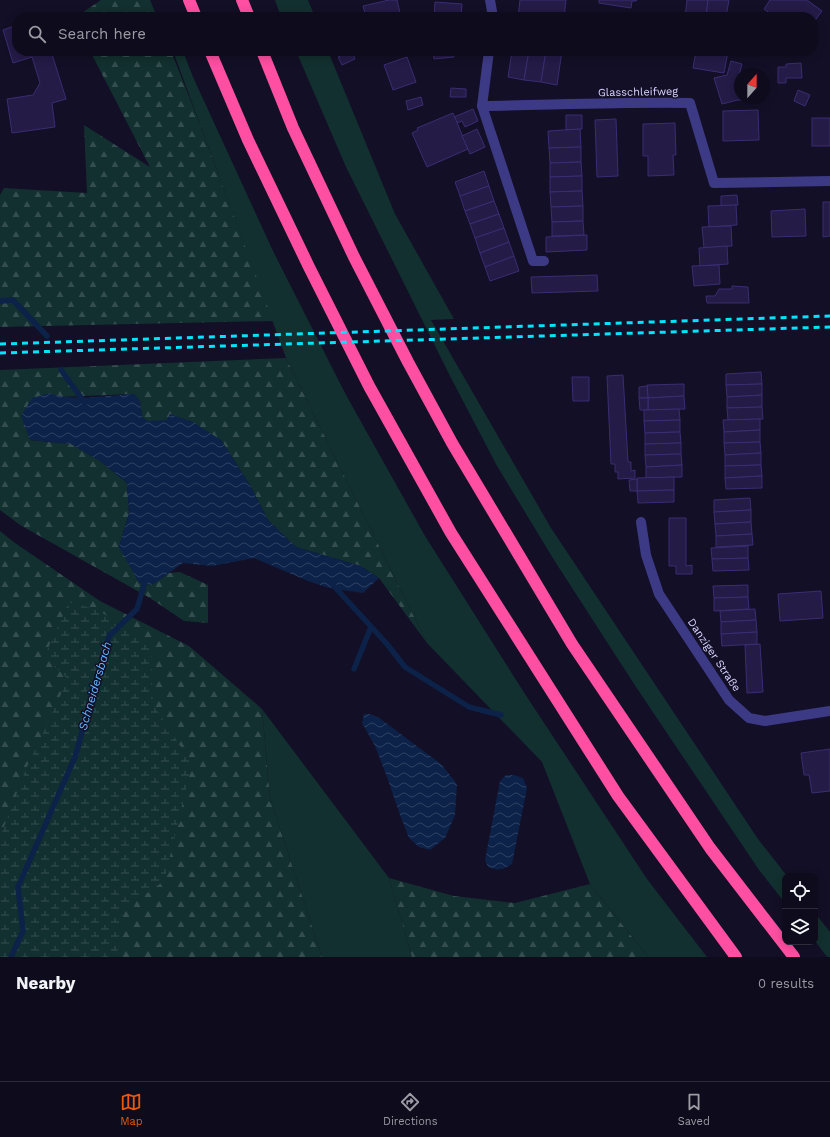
<!DOCTYPE html>
<html lang="en">
<head>
<meta charset="utf-8">
<style>
	body { margin:0; font-family:"Work Sans",sans-serif; background:#1c1929; color:#f1f3f6 }
	.controls { position:absolute; right:12px; bottom:12px; display:grid; overflow:hidden; border-radius:8px; box-shadow:0 2px 10px #0003 }
	.controls button { width:36px; height:36px; display:grid; place-items:center; padding:0; border:0; border-bottom:1px solid #2e2b3b; background:#0e0b1c; color:#f1f3f6; font:20px sans-serif }
	.compass { position:absolute; left:734px; top:68px; width:36px; height:36px; border-radius:50%; background:#0e0b1c; box-shadow:0 2px 10px #0003; rotate:21deg }
	.list { margin:0; padding:0; list-style:none }
	h2 { display:flex; justify-content:space-between; align-items:center; height:52px; margin:0; padding:0 16px; font-size:17px }
	h2 small { font-size:13px; font-weight:400; color:#9b9ba3 }
	.icon { flex:none; width:22px; height:22px; fill:none; stroke:currentColor; stroke-width:2; stroke-linecap:round; stroke-linejoin:round }
	.map { position:relative; flex:none; width:830px; height:957px; overflow:hidden }
	.search { position:absolute; background:#0e0b1c; box-shadow:0 2px 10px #0003; left:12px; right:12px; top:12px; height:44px; display:flex; align-items:center; gap:10px; box-sizing:border-box; padding:0 14px; border-radius:16px; color:#9b9ba3; font-size:15px }
	.sheet { height:124px; background:#0e0b1c }
	nav { display:flex; justify-content:space-around; align-items:center; box-sizing:border-box; height:56px; border-top:1px solid #2e2b3b; background:#0e0b1c; font-size:11px; color:#9b9ba3 }
	nav a { display:grid; justify-items:center; gap:2px }
	nav .on { color:#ea580c }
	.map>svg:first-child { display:block }
</style>
</head>
<body>
<div class="map">
<svg width="830" height="957" viewBox="0 0 830 957">
	<defs>
		<pattern id="forest-firs" width="22" height="20" patternUnits="userSpaceOnUse"><rect width="22" height="20" fill="#12302f"/><path d="M5 1l3.5 6h-7zM16 11l3.5 6h-7z" fill="#344d4e"/></pattern>
		<pattern id="wetland-marsh" width="20" height="14" patternUnits="userSpaceOnUse"><rect width="20" height="14" fill="#12302f"/><path d="M1 5h8M5 5V1M11 12h8M15 12V8" fill="none" stroke="#344d4e"/></pattern>
		<pattern id="water-waves" width="16" height="10" patternUnits="userSpaceOnUse"><rect width="16" height="10" fill="#0c2248"/><path d="M0 5q4-4 8 0t8 0" fill="none" stroke="#2f4163"/></pattern>
	</defs>
	<rect width="100%" height="100%" fill="#130f26"/>
	<!-- green -->
	<g fill="#12302f">
		<path d="M275 0H308L315 17H281Z"/>
		<path d="M173 51H183L193 77 273 251 346 395 425 536 525 694 647 879 707 957H648L590 884 542 762 427 643 286 358Z"/>
		<path d="M296 51H328L395 214 454 319 431 320 551 528 758 839 787 876H785V903L759 870 636 687 554 560 497 466 451 378 346 167Z"/>
		<path d="M262 709 389 878 412 957H322L270 798Z"/>
		<path d="M815 913 830 932V957H827L815 941Z"/>
	</g>
	<!-- forest -->
	<g fill="url(#forest-firs)">
		<path d="M101 0H150L157 17H76Z"/>
		<path d="M90 51H171L196 114 273 321 0 327V195L4 188 87 193 84 125 150 167Z"/>
		<path d="M286 358 427 643 379 578 361 566 296 547 268 520 250 485 221 440 170 414 167 421H147L142 417 140 401 134 394 58 397 30 440 71 444 100 461 127 483 129 513 119 547 152 585 169 573 180 572 208 585V623L184 621 150 598 20 525 0 510V370Z"/>
		<path d="M0 531 15 543 100 601 189 646 262 709 270 798 322 957H0Z"/>
		<path d="M389 878 454 896 515 903 590 884 648 957H412Z"/>
	</g>
	<!-- wetland -->
	<path fill="url(#wetland-marsh)" d="M69 602 98 610 151 645 153 704 192 764 164 881 122 911 117 957H0V837L26 769 68 679 44 657Z"/>
	<!-- water -->
	<g fill="url(#water-waves)">
		<path d="M50 393C70 402 111 395 134 394L140 401 142 417 147 421 167 420 170 414 193 422 221 440 250 485 268 520 296 547 361 566 379 578 363 593 329 588 308 581 254 558 212 566 183 563 152 585 139 583 119 547 129 513 127 483 100 461 71 444 30 440 21 416 32 398Z"/>
		<path d="M364 714H370L378 717 441 764 457 784 455 815 445 838 430 850 419 847 409 838 400 815 387 777 375 746 362 723Z"/>
		<path d="M506 775H514L523 778 527 788 512 864C503 870 498 871 488 867L485 860 500 781Z"/>
	</g>
	<g fill="none" stroke-linecap="round" stroke-linejoin="round">
		<!-- stream -->
		<g stroke="#0c2248" stroke-width="5.5">
			<path d="M0 301 13 300 47 336"/>
			<path d="M61 370 85 403"/>
			<path d="M332 584 387 644 405 667 469 707 501 715"/>
			<path d="M354 669 371 627"/>
			<path d="M11 957 23 931 18 887 75 757 109 636 137 609 146 578"/>
		</g>
	</g>
	<!-- building -->
	<g fill="#241b47" stroke="#3b2d73">
		<path d="M389 0H397L401 17H366L363 6Z"/>
		<path d="M520 0H566L564 17H518Z"/>
		<path d="M599 0H637L636 1H632L631 8 599 3Z"/>
		<path d="M687 0H708L706 17H685Z"/>
		<path d="M708 0H729L726 17H706Z"/>
		<path d="M770 0H807L822 11 813 23V17H775L764 9Z"/>
		<path d="M435 2 462 4 461 17H434Z"/>
		<path d="M17 25V51H51L66 99 52 103 55 127 12 133 7 99 33 95 40 83 32 57 13 63 3 30Z"/>
		<path d="M352 51 355 59 342 65 338 57Z"/>
		<path d="M433 51H453L454 57 434 59Z"/>
		<path d="M512 51H529L524 80 508 77Z"/>
		<path d="M529 51H546L541 82 524 80Z"/>
		<path d="M546 51H562L557 85 541 82Z"/>
		<path d="M696 51H728L724 73 693 68Z"/>
		<path d="M407 57 416 82 393 90 384 65Z"/>
		<path d="M731 61 742 64 736 86 738 91H740V98H751L752 100H738L722 104 714 78 727 75Z"/>
		<path d="M801 63 802 78H786V83H778V67H786V64Z"/>
		<path d="M451 88 466 89V97H450Z"/>
		<path d="M798 90 810 95 805 106 794 101Z"/>
		<path d="M421 97 423 105 408 110 406 101Z"/>
		<path d="M473 109 478 121 465 127 462 121 457 123 454 117Z"/>
		<path d="M758 110 759 140 723 141V111Z"/>
		<path d="M453 113 468 149 427 167 412 133 418 130 417 128Z"/>
		<path d="M566 115H582V129L566 130Z"/>
		<rect x="812" y="118" width="18" height="28"/>
		<path d="M616 119 618 176 597 177 595 120Z"/>
		<path d="M675 123 676 155H673L674 175 648 176V156H643V124Z"/>
		<path d="M477 129 485 147 470 154 462 136Z"/>
		<path d="M580 129 581 147 549 148 548 131Z"/>
		<path d="M581 147V162L550 163 549 148Z"/>
		<path d="M581 162 582 176 550 177V163Z"/>
		<path d="M484 171 489 186 460 196 455 182Z"/>
		<path d="M582 176V191L550 192V177Z"/>
		<path d="M489 186 494 201 465 211 460 196Z"/>
		<path d="M582 191 583 206 551 207 550 192Z"/>
		<path d="M737 195 738 205 721 206V196Z"/>
		<path d="M494 201 499 214 470 224 465 211Z"/>
		<path d="M823 202H830V236L823 237Z"/>
		<path d="M736 205 737 225 709 227 708 206Z"/>
		<path d="M583 206V221L552 222 551 207Z"/>
		<path d="M805 209 806 236 772 237 771 211Z"/>
		<path d="M499 214 504 228 475 238 470 224Z"/>
		<path d="M583 221 584 235 552 236V222Z"/>
		<path d="M731 226 732 246 704 248 702 227Z"/>
		<path d="M504 228 509 242 480 253 475 238Z"/>
		<path d="M587 235V250L546 252V237Z"/>
		<path d="M509 242 514 256 485 267 480 253Z"/>
		<path d="M727 246 728 264 700 266 699 248Z"/>
		<path d="M514 256 519 271 490 281 485 267Z"/>
		<path d="M719 265 720 284 694 286 692 266Z"/>
		<path d="M597 275 598 291 532 293 531 277Z"/>
		<path d="M732 286 748 287 749 303H707L706 296H715L719 289H732Z"/>
		<path d="M761 372 762 384 726 385V374Z"/>
		<path d="M623 375 628 462H631V471L635 470V478L618 479V472H615V464H611L607 376Z"/>
		<path d="M572 377H589V401H573Z"/>
		<path d="M684 384V396L648 398 647 385Z"/>
		<path d="M762 384V395L727 397 726 385Z"/>
		<path d="M647 386 648 398H639V387Z"/>
		<path d="M762 395V407L727 408V397Z"/>
		<path d="M684 396 685 409 648 410V398Z"/>
		<path d="M639 398H648V410H640Z"/>
		<path d="M762 407 763 419 728 420 727 408Z"/>
		<path d="M679 409 680 420 644 421V410Z"/>
		<path d="M760 419V430L724 432 723 420Z"/>
		<path d="M680 420V432L645 433 644 421Z"/>
		<path d="M760 430V442L724 443V432Z"/>
		<path d="M680 432 681 443 645 444V433Z"/>
		<path d="M760 442 761 453 725 455 724 443Z"/>
		<path d="M681 443V454L645 455V444Z"/>
		<path d="M761 453V465L725 466V455Z"/>
		<path d="M681 454 682 465 646 467 645 455Z"/>
		<path d="M682 465V477L646 478V467Z"/>
		<path d="M761 465 762 476 725 478V466Z"/>
		<path d="M762 476V488L726 489 725 478Z"/>
		<path d="M674 477V490L637 491V478Z"/>
		<path d="M637 479V491H630L629 480Z"/>
		<path d="M674 490V502L638 503 637 491Z"/>
		<path d="M750 498 751 510 714 512V500Z"/>
		<path d="M751 510V522L715 524 714 512Z"/>
		<path d="M669 518H686V566L692 565V574H676V566H669Z"/>
		<path d="M751 522 752 534 716 536 715 524Z"/>
		<path d="M752 534 753 545 716 547V536Z"/>
		<path d="M748 546V558L712 559 711 548Z"/>
		<path d="M748 558 749 570 713 571 712 559Z"/>
		<path d="M748 585V597L714 598 713 586Z"/>
		<path d="M821 591 823 618 780 621 778 594Z"/>
		<path d="M748 597 749 609 714 611V598Z"/>
		<path d="M755 609 756 620 721 622 720 611Z"/>
		<path d="M756 620 757 632 721 634V622Z"/>
		<path d="M757 632V644L722 646 721 634Z"/>
		<path d="M760 644 763 692 747 693 745 645Z"/>
		<path d="M830 749V791L812 793 809 775H804L801 753Z"/>
	</g>
	<g fill="none" stroke-linecap="round" stroke-linejoin="round">
		<!-- minor -->
		<g stroke="#3d3a85" stroke-width="10">
			<path d="M490 0 493 17"/>
			<path d="M489 51 482 106 533 261H544"/>
			<path d="M482 106C551 105 621 102 690 103L714 183 830 181"/>
			<path d="M641 522 646 555 659 594 729 700 749 718 765 721 830 711"/>
		</g>
		<!-- highway -->
		<g stroke="#ff4fa3" stroke-width="12">
			<path d="M189 0 196 17"/>
			<path d="M242 0 249 17"/>
			<path d="M210 51 248 140 309 267 369 386 451 533 618 796 736 957"/>
			<path d="M262 51 293 128 354 257 408 362 452 443 572 644 710 848 794 957"/>
		</g>
		<!-- rail -->
		<g stroke="#00e5ff" stroke-width="3" stroke-dasharray="6 5" stroke-linecap="butt">
			<path d="M0 344 830 316"/>
			<path d="M0 353 830 327"/>
		</g>
	</g>
	<g text-anchor="middle" dominant-baseline="central" stroke-width="3" stroke-linejoin="round" paint-order="stroke">
		<!-- street labels -->
		<g font-size="11" fill="#d9d4ff" stroke="#130f26">
			<text transform="translate(638 92) rotate(-1)">Glasschleifweg</text>
			<text transform="translate(714 655) rotate(56)">Danziger Straße</text>
		</g>
		<!-- water labels -->
		<g font-size="12" font-style="italic" fill="#62b6ff" stroke="#130f26">
			<text transform="translate(95 686) rotate(-74)">Schneidersbach</text>
		</g>
	</g>
</svg>
<div class="controls">
<button><svg class="icon" aria-label="locate" viewBox="0 0 24 24"><circle cx="12" cy="12" r="6"/><path d="M12 2v4M12 18v4M2 12h4M18 12h4"/></svg></button>
<button><svg class="icon" aria-label="layers" viewBox="0 0 24 24"><path d="M12 4l9 5-9 5-9-5zM3 14l9 5 9-5"/></svg></button>
</div>
<svg class="compass" viewBox="-18 -18 36 36"><path d="M0-13l5 13h-10z" fill="#e53935"/><path d="M0 13l5-13h-10z" fill="#9b9ba3"/></svg>
<div class="search"><svg class="icon" aria-label="search" viewBox="0 0 24 24"><circle cx="10" cy="10" r="6"/><path d="M15 15l6 6"/></svg>Search here</div>
</div>
<section class="sheet">
<h2>Nearby<small>0 results</small></h2>
<ul class="list">
</ul>
</section>
<nav>
<a class="on"><svg class="icon" aria-label="map" viewBox="0 0 24 24"><path d="M3 6l6-2 6 2 6-2v14l-6 2-6-2-6 2zM9 4v14M15 6v14"/></svg>Map</a>
<a><svg class="icon" aria-label="directions" viewBox="0 0 24 24"><path d="M12 3l9 9-9 9-9-9zM9 14v-3h6M13 9l2 2-2 2"/></svg>Directions</a>
<a><svg class="icon" aria-label="saved" viewBox="0 0 24 24"><path d="M7 4h10v16l-5-4-5 4z"/></svg>Saved</a>
</nav>
</body>
</html>
